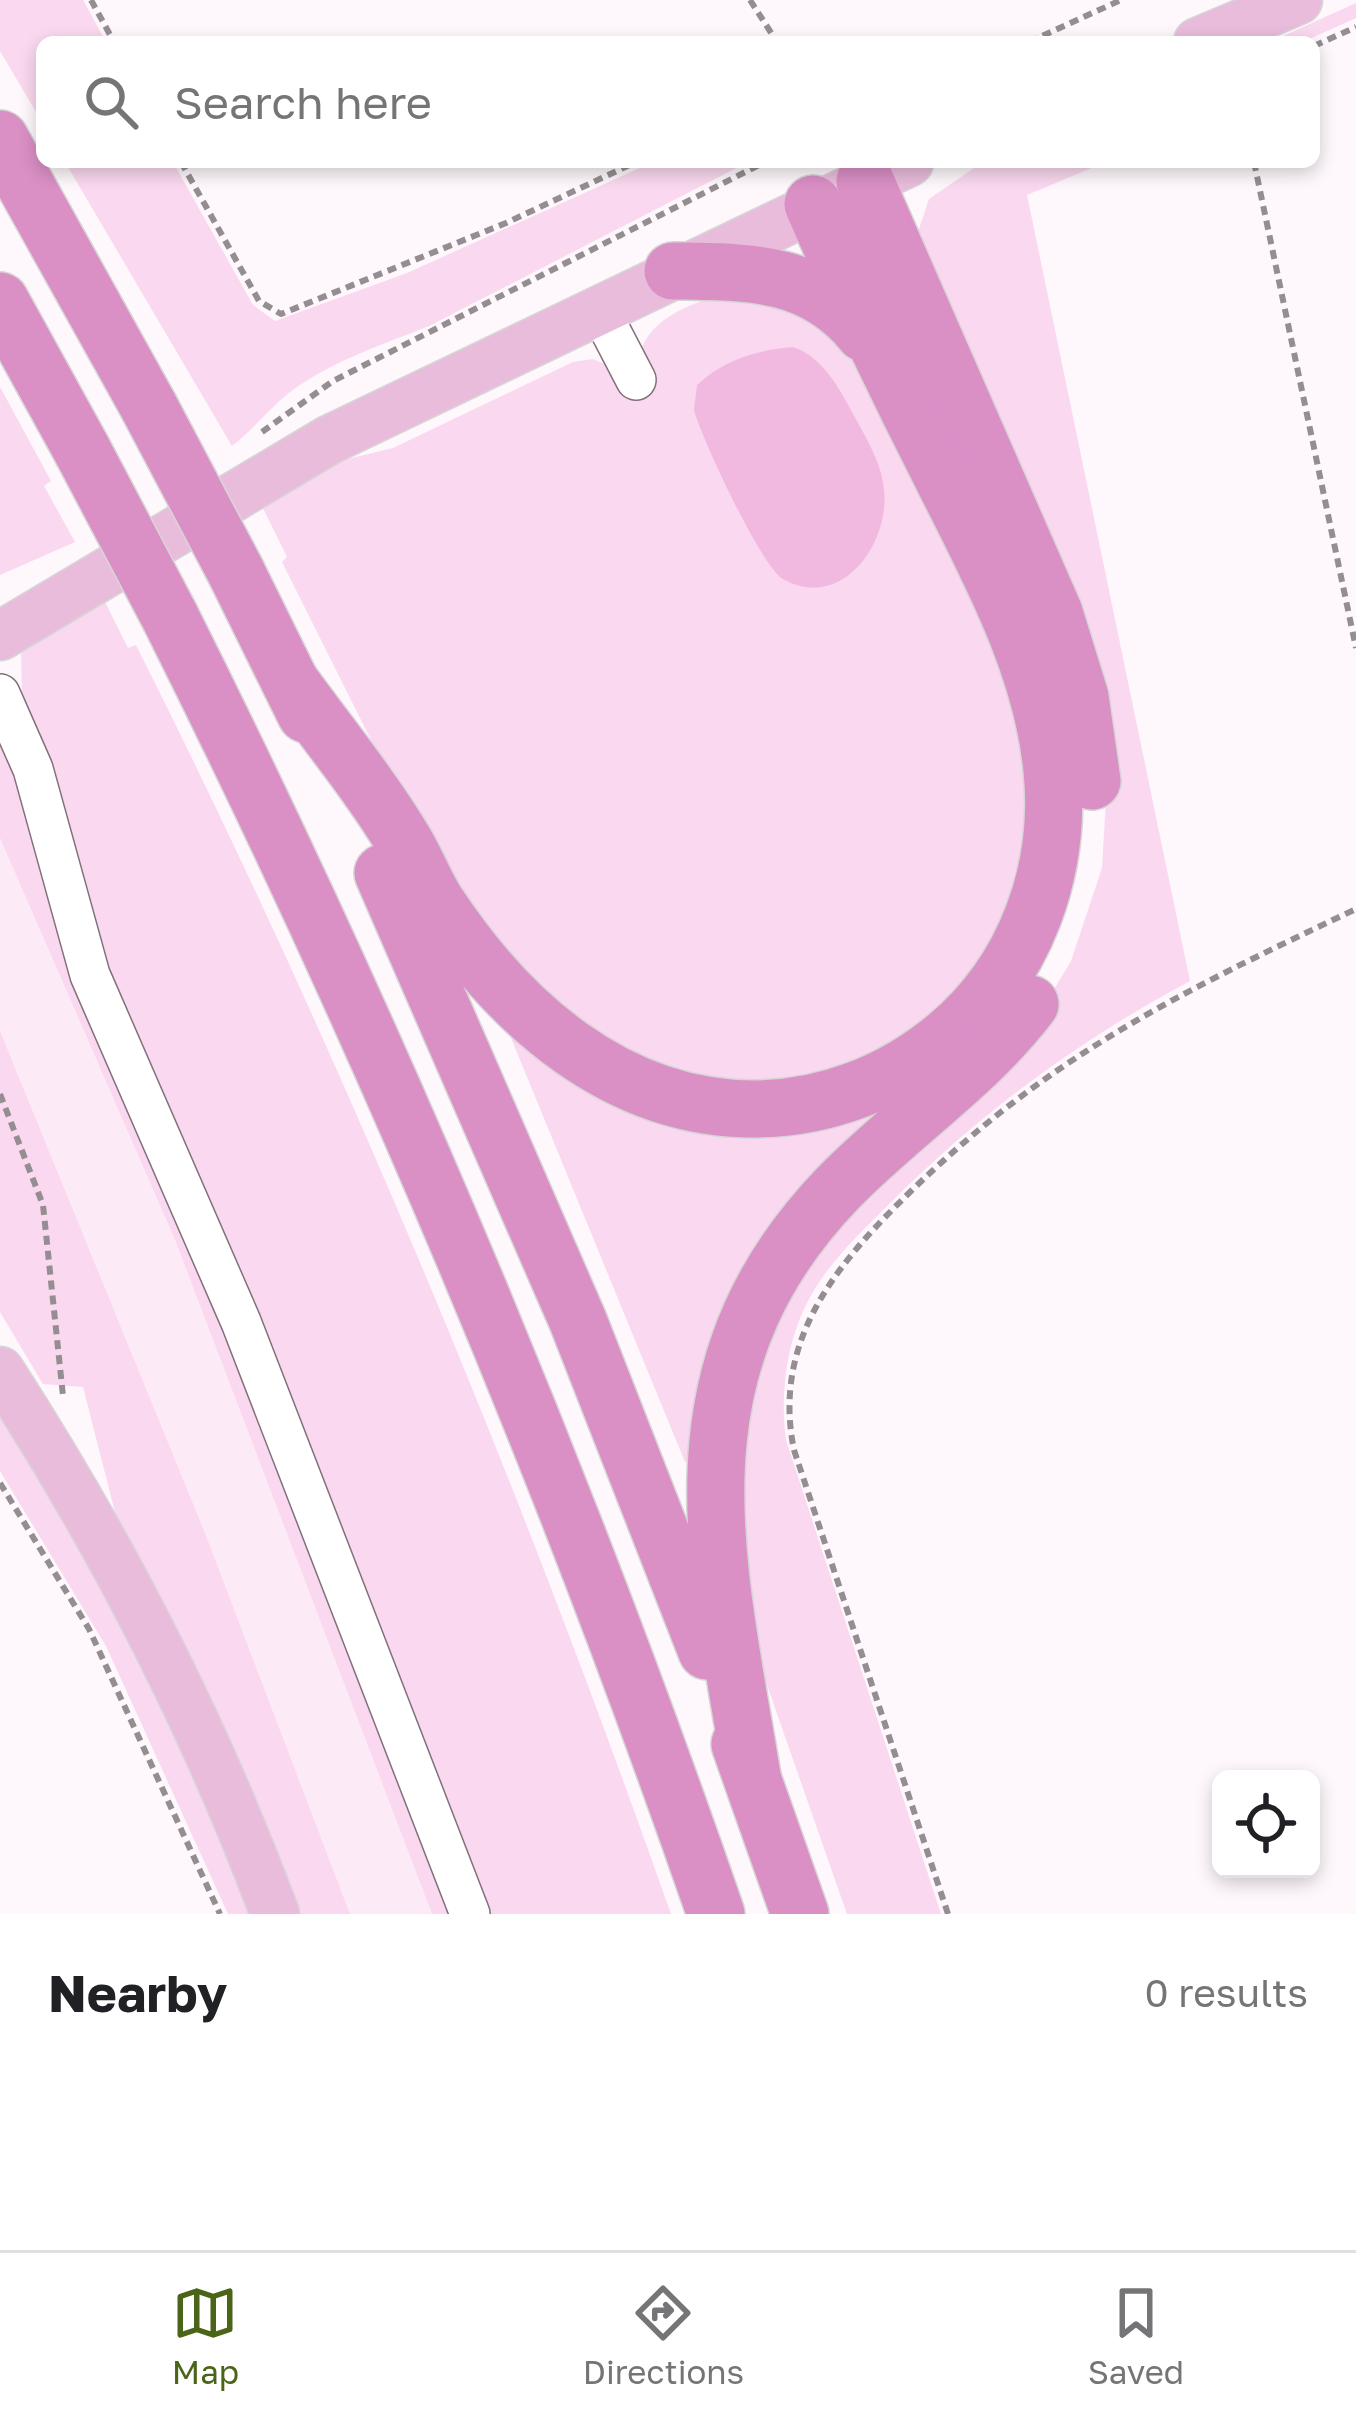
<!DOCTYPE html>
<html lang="en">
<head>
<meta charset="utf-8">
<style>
	body { margin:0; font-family:"Golos Text",sans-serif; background:#f2f2f2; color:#202124 }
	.controls { position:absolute; right:36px; bottom:36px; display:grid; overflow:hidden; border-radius:18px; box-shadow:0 6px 18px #0003 }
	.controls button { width:108px; height:108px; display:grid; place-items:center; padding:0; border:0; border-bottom:3px solid #e0e0e0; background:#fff; color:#202124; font:60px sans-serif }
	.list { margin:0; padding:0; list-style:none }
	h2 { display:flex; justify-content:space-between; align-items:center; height:156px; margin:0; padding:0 48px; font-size:51px }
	h2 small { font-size:39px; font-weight:400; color:#757577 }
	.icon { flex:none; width:66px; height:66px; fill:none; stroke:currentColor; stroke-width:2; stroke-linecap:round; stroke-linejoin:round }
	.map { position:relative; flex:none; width:1356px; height:1914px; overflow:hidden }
	.search { position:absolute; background:#fff; box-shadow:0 6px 18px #0003; left:36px; right:36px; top:36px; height:132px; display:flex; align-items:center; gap:30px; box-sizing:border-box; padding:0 42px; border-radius:18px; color:#757577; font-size:45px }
	.sheet { height:336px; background:#fff }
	nav { display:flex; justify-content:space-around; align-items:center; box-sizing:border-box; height:168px; border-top:3px solid #e0e0e0; background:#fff; font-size:33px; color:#757577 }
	nav a { display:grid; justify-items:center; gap:6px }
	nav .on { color:#4a6518 }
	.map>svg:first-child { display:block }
</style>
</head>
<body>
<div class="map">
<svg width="1356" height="1914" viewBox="0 0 1356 1914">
	<rect width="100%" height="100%" fill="#fef7fc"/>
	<!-- built -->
	<path fill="#fdeaf7" d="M0 838 175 1240 432 1914H350L205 1533 0 1031Z"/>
	<!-- green -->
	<g fill="#fad8ef">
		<path d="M0 0H83L106 42H42V122L0 51Z"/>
		<path d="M1356 3V18L1303 42H1270Z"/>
		<path d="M65 162H173L253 305 275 321 407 273 653 162H748L429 326C384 344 335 360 294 389 271 406 254 429 232 446Z"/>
		<path d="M983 162H1106L1027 195 1190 981C1076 1042 979 1114 888 1205 858 1235 825 1266 806 1305 786 1345 780 1395 786 1440L941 1914H847L739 1605 728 1490 781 1289 1044 1006 1071 961 1102 868 1107 782 918 232 929 199Z"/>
		<path d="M729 293 836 323 962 552 1039 783 1006 940 908 1048 746 1094 576 1036 431 860 282 562 287 557 258 498 327 464 393 448 573 362 593 359 607 365 640 353C650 317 696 301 729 293Z"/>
		<path d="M0 387 51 481 44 486 75 542 0 575Z"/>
		<path d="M102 596 128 648 136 645C343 1057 518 1480 671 1914H432L175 1240 0 838V709L22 699 21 650Z"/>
		<path d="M0 1031 205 1533 350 1914H296L118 1524 83 1387 43 1384 0 1312Z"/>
		<path d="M509 1033 615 1092 909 1081 854 1154 699 1458 685 1462Z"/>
		<path d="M0 1411 129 1627 253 1914H228L106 1646 0 1471Z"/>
	</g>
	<!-- water -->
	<path fill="#f1b8e0" d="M793 347C822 356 840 389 853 414 866 438 882 463 884 490 890 544 841 612 783 579 762 568 701 437 694 410L697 385C724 360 757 350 793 347Z"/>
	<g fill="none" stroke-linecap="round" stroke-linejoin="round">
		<defs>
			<g id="minor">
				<path d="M598 307 636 380"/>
				<path d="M0 694 33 769 90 975 241 1322 470 1914"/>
			</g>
			<g id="major">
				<path d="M1198 42 1298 0"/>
				<path d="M0 636 329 440 909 162"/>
				<path d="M0 1371C112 1544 203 1721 275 1914"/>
			</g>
			<g id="highway">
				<path d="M0 139 149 407"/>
				<path d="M865 181 1054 613 1080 697 1092 781"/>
				<path d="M673 271C748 272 813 270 864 333"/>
				<path d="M0 301 82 450"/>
				<path d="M236 572 306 714"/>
				<path d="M170 617C381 1038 562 1469 716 1914"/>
				<path d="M291 683C328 734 369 784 402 838 415 858 423 881 436 902 509 1013 616 1110 756 1109 827 1108 893 1082 947 1037 1026 971 1062 870 1052 770 1042 662 984 561 937 466 893 380 852 293 813 204"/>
				<path d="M383 873 578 1321 707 1651"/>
				<path d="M740 1744 800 1914"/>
				<path d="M752 1776C716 1557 664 1369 838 1188 900 1124 975 1076 1030 1004"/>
			</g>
		</defs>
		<!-- minor casing -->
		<use href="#minor" stroke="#80717b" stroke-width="42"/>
		<!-- major casing -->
		<use href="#major" stroke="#d7d6d7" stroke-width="51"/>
		<!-- highway casing -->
		<use href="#highway" stroke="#d7d6d7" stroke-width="60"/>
		<!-- path -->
		<g stroke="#948e92" stroke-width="6" stroke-dasharray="9 6" stroke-linecap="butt">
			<path d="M91 0 114 42"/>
			<path d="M750 0 777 42"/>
			<path d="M1029 42 1121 0"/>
			<path d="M1314 46 1356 27"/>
			<path d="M181 162 259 301 281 314 506 223 636 162"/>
			<path d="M1254 162 1356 648"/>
			<path d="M262 432 333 381 765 162"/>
			<path d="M0 1094 43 1205 63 1396"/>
			<path d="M0 1483 89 1629 220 1914"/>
			<path d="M948 1914 794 1450C772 1343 834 1267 906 1196 1048 1056 1179 993 1356 909"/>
		</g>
		<!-- minor -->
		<use href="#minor" stroke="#fff" stroke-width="39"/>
		<!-- major -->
		<use href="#major" stroke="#e9bcdc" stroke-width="48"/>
		<!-- highway -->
		<use href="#highway" stroke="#da8fc5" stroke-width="57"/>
		<defs>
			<g id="highway-bridge">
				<path d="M149 407 236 572"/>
				<path d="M82 450 170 617"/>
			</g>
		</defs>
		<!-- highway-bridge casing -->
		<use href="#highway-bridge" stroke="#d7d6d7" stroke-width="60" stroke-linecap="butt"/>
		<!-- highway-bridge -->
		<use href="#highway-bridge" stroke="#da8fc5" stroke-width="57"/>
	</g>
</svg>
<div class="controls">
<button><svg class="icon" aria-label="locate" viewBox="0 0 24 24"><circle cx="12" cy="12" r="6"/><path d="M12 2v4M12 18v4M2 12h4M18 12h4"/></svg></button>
</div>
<div class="search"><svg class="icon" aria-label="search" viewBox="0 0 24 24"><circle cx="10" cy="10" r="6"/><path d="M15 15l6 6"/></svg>Search here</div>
</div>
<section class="sheet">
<h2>Nearby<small>0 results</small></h2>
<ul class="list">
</ul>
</section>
<nav>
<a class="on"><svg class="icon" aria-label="map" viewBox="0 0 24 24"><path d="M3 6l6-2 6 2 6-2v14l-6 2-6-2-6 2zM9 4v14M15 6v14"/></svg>Map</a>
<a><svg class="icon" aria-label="directions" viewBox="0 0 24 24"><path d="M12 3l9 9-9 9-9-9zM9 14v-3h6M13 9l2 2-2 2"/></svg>Directions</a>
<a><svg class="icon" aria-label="saved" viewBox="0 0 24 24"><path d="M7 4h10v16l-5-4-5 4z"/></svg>Saved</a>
</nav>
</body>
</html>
